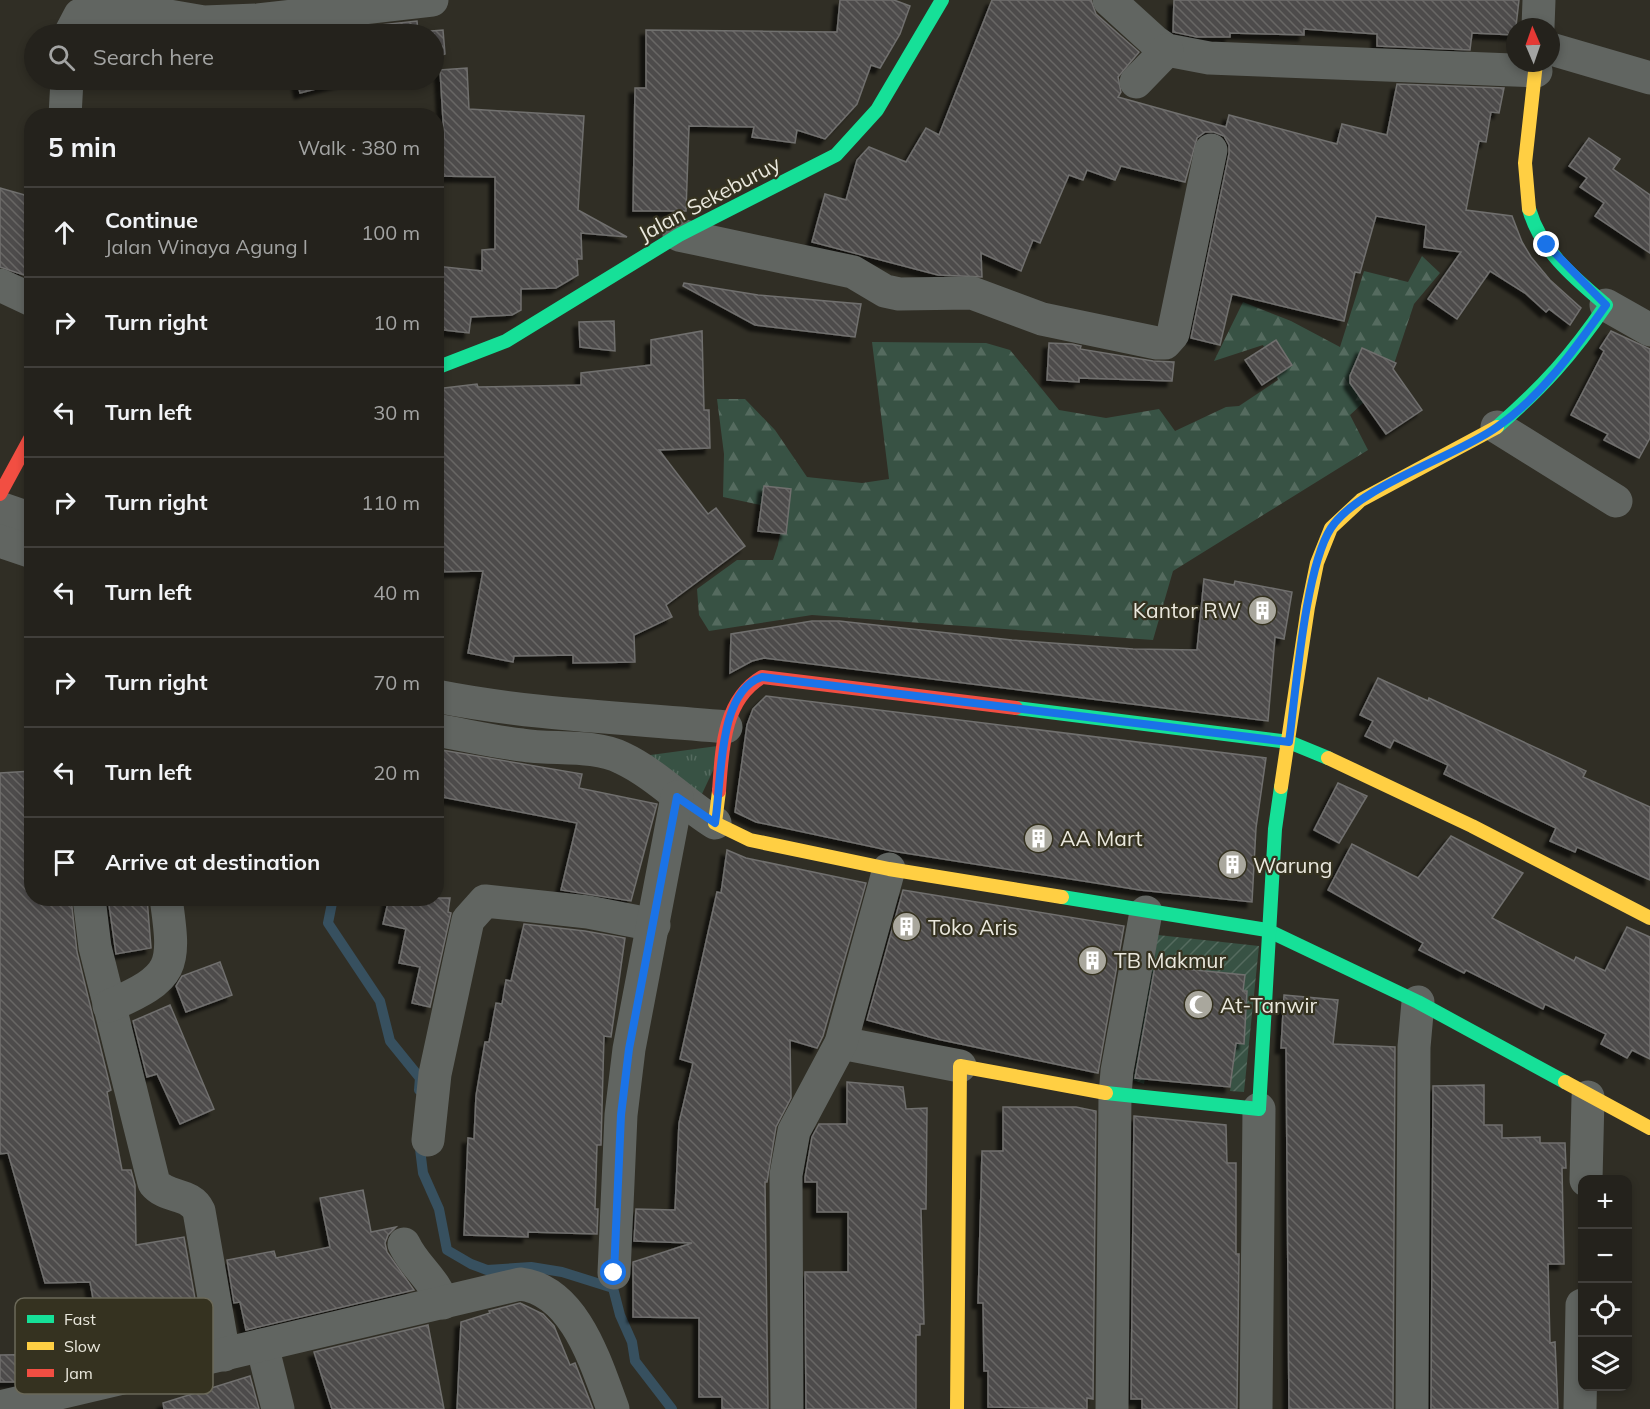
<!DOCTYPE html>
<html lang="en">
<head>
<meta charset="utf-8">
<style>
	body { margin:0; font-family:Mulish,sans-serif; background:#302f29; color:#f1f3f6 }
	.controls { position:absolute; right:18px; bottom:18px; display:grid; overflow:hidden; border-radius:12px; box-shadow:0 3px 9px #0003 }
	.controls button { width:54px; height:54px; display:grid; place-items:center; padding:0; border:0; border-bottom:2px solid #413f3b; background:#24221c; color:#f1f3f6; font:30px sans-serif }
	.compass { position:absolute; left:1506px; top:18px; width:54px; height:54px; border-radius:50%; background:#24221c; box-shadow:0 3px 9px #0003; rotate:358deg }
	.stop { position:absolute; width:18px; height:18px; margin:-14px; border:4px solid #1a73e8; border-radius:50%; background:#fff }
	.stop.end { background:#1a73e8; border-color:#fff; box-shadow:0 2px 6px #0008 }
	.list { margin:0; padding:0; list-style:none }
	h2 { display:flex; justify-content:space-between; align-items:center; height:78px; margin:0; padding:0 24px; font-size:26px }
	h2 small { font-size:20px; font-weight:400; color:#a3a4a3 }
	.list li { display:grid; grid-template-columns:39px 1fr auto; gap:18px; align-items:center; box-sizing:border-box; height:90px; padding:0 24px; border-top:2px solid #413f3b }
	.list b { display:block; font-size:22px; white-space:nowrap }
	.list p { margin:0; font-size:20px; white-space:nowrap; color:#a3a4a3 }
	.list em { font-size:20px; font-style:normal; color:#a3a4a3 }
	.icon { flex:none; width:33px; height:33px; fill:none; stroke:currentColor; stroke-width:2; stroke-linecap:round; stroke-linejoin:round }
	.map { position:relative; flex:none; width:1650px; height:1409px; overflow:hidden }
	.search { position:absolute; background:#24221c; box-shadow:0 3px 9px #0003; left:24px; top:24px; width:420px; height:66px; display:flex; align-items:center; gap:15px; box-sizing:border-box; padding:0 21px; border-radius:33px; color:#a3a4a3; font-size:22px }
	.panel { position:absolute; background:#24221c; box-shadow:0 3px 9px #0003; left:24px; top:108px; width:420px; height:798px; border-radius:24px }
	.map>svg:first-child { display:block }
</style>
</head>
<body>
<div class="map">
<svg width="1650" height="1409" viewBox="0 0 1650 1409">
	<defs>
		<pattern id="forest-firs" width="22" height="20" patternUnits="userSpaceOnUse" patternTransform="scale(1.5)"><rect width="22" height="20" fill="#385244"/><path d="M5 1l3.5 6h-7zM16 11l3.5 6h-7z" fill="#556b5f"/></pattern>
		<pattern id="park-tufts" width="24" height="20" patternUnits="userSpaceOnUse" patternTransform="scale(1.5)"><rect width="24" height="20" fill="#385244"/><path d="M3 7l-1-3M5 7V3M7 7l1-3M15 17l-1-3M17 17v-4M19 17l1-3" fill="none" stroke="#556b5f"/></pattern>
		<pattern id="garden-furrows" width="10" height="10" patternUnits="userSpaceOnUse" patternTransform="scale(1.5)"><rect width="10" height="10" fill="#385244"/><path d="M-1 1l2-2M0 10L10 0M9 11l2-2" fill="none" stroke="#556b5f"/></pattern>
		<pattern id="building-back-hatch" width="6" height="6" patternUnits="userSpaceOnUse" patternTransform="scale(1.5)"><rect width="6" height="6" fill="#4e4c4c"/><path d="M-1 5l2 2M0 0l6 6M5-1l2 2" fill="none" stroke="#686665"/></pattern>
		<filter id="shadow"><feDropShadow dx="-5.5" dy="5.5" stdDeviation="1.5" flood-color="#0009"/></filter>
	</defs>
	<rect width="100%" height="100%" fill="#302e25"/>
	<!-- forest -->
	<path fill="url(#forest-firs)" d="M1422 256 1440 273 1414 304 1389 379 1350 415 1368 450 1173 571 1153 640 812 615 709 631 699 615 697 589 737 560H773L778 545 784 510 723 497 724 454 717 399H745L775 430 807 477 862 483 889 479 872 342 986 343 1010 350 1059 410 1106 418 1159 409 1175 431 1226 407 1239 406 1278 380 1263 345 1214 361 1243 302 1291 321 1340 347 1364 271 1408 282Z"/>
	<!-- park -->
	<path fill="url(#park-tufts)" d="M725 745 693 813 643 756Z"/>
	<!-- garden -->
	<path fill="url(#garden-furrows)" d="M1158 935 1259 946 1244 1092 1230 1091 1245 976 1164 967 1144 1084 1133 1080Z"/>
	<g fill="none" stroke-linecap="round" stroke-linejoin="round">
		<!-- stream -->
		<g stroke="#37505f" stroke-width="10">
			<path d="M333 898 328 923 380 1001 390 1041 420 1078 419 1090"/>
			<path d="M419 1141 423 1173 439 1209 447 1250 471 1264 487 1270 531 1267 562 1272 613 1288 620 1315 632 1342 635 1361 672 1409"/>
		</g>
	</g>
	<!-- building -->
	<g fill="url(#building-back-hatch)" stroke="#706f6e" stroke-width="1.5" filter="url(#shadow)">
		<path d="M840 0H894L910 6 900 34 880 68 871 65 857 104 825 139 797 130 795 143 752 137 754 127 689 126 686 211H633L635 88H646V30L837 32Z"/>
		<path d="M992 0H1091L1096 14 1139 52 1118 77 1121 92 1118 97 1226 127 1229 115 1337 144 1342 124 1387 135 1397 84 1504 88 1499 113 1491 112 1486 142 1479 141 1466 210 1512 216 1522 242 1531 257 1550 280 1581 308 1570 325 1549 309 1546 312 1525 293 1490 271 1457 319 1428 299 1461 252 1424 247 1426 225 1376 216 1360 273 1355 272 1344 321 1232 294 1220 345 1191 338 1229 154V145L1224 136 1214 132H1205L1197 138 1185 182 1121 166 1115 180 1087 170 1083 180 1069 175 1040 243 1033 240 1021 271 981 253 982 277 938 275 812 242 825 194 846 200 857 160 869 147 906 162 926 128 939 135Z"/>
		<path d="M1174 0H1519L1515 35 1472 33 1470 50 1377 46V34L1304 29V35L1230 33V37H1197L1173 32Z"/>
		<path d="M417 21 418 32 443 30 445 54 434 58V34H296Z"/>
		<path d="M467 68 469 109 584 116 578 210 627 237 581 233 582 259H577L578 275 556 288 521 289V310L512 315 471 317 469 333 436 329V266L482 271V250L495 249V177L436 176V136L444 137 440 70Z"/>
		<path d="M297 80H350L300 93Z"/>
		<path d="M1589 138 1620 159 1613 169 1650 195V253L1595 216 1604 203 1580 187 1587 178 1569 166Z"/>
		<path d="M0 188 32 197V248L24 275 0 267Z"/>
		<path d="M684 283 758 295 861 304 855 337 755 325 683 286Z"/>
		<path d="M614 321 615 351 580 347 579 322Z"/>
		<path d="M702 331 704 410H709L710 448 659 450 708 514 716 508 745 546 666 605 672 617 634 635 635 662 573 663V655L514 656 513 662 468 653 483 571 436 572V389L477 384 478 387 581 385V373L651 365V340Z"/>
		<path d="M1611 331 1650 349V438L1639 458 1604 440 1608 434 1571 415 1604 351 1600 348Z"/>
		<path d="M1276 340 1292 365 1262 385 1245 360Z"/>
		<path d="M1049 343 1072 344 1081 346 1080 349 1153 361 1174 362 1172 381 1079 378V382L1047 380Z"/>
		<path d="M1362 348 1396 363 1393 369 1422 410 1386 434 1350 383V376Z"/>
		<path d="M764 486 791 489 786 534 758 531Z"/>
		<path d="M1204 579 1234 585 1235 581 1292 592 1284 639 1275 637 1268 721 764 658 752 661 730 673 731 634 812 621H839L1012 640 1133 649 1197 650Z"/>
		<path d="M1378 678 1428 701 1429 698 1586 771 1583 777 1650 807V880L1577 847 1575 852 1550 841 1556 828 1444 774 1448 765 1394 740 1390 748 1365 736 1373 721 1360 715Z"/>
		<path d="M766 696 1266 758 1256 828 1252 902 1140 890 892 851 756 822 735 812 747 725 753 709Z"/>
		<path d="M436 749 582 774 579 788 657 804 631 901 561 890 577 823 436 796Z"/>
		<path d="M32 771V898H71L77 952 111 1090 107 1092 122 1170H131L135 1185 136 1245 184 1237 197 1310 162 1317 159 1303 96 1315 90 1282 45 1283 8 1153 0 1154V773Z"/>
		<path d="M1338 783 1367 796 1339 843 1314 830Z"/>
		<path d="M1451 836 1523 873 1492 918 1574 961 1576 957 1605 971 1627 927 1650 937V1059L1632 1050 1627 1058 1601 1044 1606 1034 1545 1004 1543 1009 1466 970 1464 973 1419 950 1423 943 1328 890 1352 844 1418 878Z"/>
		<path d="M727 850 746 858 866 883 823 1036 817 1048 790 1040 791 1098 776 1127 767 1182H765L768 1409H722V1397H699V1318L633 1317V1262L692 1243 634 1241 636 1209 675 1210 679 1123 693 1063 680 1059 717 892 721 893Z"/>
		<path d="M903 890 1124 926 1098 1073 937 1039 867 1020Z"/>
		<path d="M108 898H147L151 948 116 954Z"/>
		<path d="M389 898H450L448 912 451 913 430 1007 412 1003 420 967 399 963 406 929 383 924Z"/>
		<path d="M524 924 585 931 625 938 611 1037 604 1036 601 1145H597L595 1209H598L597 1234 528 1232V1237L464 1235 468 1138 474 1139 476 1096 485 1042H489L496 1003 502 1004 506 980 511 981Z"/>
		<path d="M220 962 232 995 186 1012 176 986 182 976Z"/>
		<path d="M1155 966 1245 975 1243 991H1247L1244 1044 1236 1043 1230 1087 1135 1078Z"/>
		<path d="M1284 995 1338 1000 1333 1044 1395 1047 1393 1409H1289L1286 1048H1281Z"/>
		<path d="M170 1005 214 1109 180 1124 157 1074 147 1077 133 1021Z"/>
		<path d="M847 1082 903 1087 906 1109 927 1108 926 1209H921L924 1324H920V1335H916V1409H806L805 1272H848V1212H817V1182H805V1177L812 1137 819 1124H847Z"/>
		<path d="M1484 1085V1125H1502V1138L1540 1137V1143H1565L1566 1168H1562L1564 1264H1548L1550 1343 1555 1342 1558 1409H1431L1433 1086Z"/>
		<path d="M1003 1107H1076L1096 1111 1093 1399 1087 1398V1409L988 1407V1371H984L983 1303H978L982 1151H1003Z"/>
		<path d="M1134 1116 1226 1125 1227 1163H1236V1254H1239L1237 1409H1142V1399H1131Z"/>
		<path d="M363 1190 371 1232 396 1227 388 1235 385 1243 387 1252 414 1290 246 1330 240 1302 234 1303 227 1260 274 1251 276 1258 330 1247 320 1198Z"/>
		<path d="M520 1303 543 1314 554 1326 570 1365 575 1363 593 1409H457L461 1322 490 1313 489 1311Z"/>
		<path d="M428 1325 444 1409H332L314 1352Z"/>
		<path d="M104 1326 114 1361 26 1382H0V1355L66 1354 61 1338Z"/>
		<path d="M250 1376 259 1409H164L163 1403Z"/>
	</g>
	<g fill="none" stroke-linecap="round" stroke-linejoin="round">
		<!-- street -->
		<g stroke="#616561" stroke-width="33">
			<path d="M1109 0 1154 41 1167 50 1209 58 1536 71"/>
			<path d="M1538 27 1539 0"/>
			<path d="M70 34 80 15 99 10 122 8 204 22 258 20 432 0"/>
			<path d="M1551 49 1650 78"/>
			<path d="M1136 82 1167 50"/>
			<path d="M65 116 67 80"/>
			<path d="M679 235 853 272 885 291 899 294 972 293 1042 319 1157 343H1165L1173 334 1211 150"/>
			<path d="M0 285 32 300"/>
			<path d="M1606 305 1650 330"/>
			<path d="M1497 427 1616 501"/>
			<path d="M0 508 32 519"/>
			<path d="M0 541 32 552"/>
			<path d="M436 696C532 715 629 718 726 727"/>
			<path d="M436 730C465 735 494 742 522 745 552 750 595 744 622 758 656 774 683 803 715 823"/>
			<path d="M89 898 95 947 154 1183C167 1199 190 1192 199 1211L224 1355"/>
			<path d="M109 1006C175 977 176 968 166 898"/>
			<path d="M841 1043 960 1066"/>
			<path d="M428 1140 435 1074 468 920 485 901 588 912 654 925"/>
			<path d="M1586 1180 1588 1097"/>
			<path d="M404 1244C414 1266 435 1280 443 1303"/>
			<path d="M614 1273 621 1115 629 1049 677 797"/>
			<path d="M262 1345 278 1409"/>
			<path d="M0 1407 520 1284C575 1290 596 1364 613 1409"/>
			<path d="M787 1409 786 1175 794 1131 841 1043 889 869"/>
			<path d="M1112 1409 1115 1095 1117 1071 1146 912"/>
			<path d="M1256 1409 1259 1109"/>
			<path d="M1412 1409 1414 1047 1418 1002"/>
			<path d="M1580 1409 1582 1305"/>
		</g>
		<!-- fast -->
		<g stroke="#16e098" stroke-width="14">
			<path d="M436 368 506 341 679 235 836 155 877 110 942 0"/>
			<path d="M1497 427C1543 387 1572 355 1606 305 1574 278 1541 251 1529 209"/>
			<path d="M1016 708 1289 742 1328 758"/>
			<path d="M1062 897 1267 930 1418 1002 1565 1082"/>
			<path d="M1106 1093 1259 1109 1275 829 1281 787"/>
		</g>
		<!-- slow -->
		<g stroke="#ffcf43" stroke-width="14">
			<path d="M1529 209 1525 163 1536 63"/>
			<path d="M1328 758 1472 826 1650 918"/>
			<path d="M1281 787 1308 607 1317 563 1331 528 1361 500 1497 427"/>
			<path d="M719 791 715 823 750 840 889 869 1062 897"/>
			<path d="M1565 1082 1650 1128"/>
			<path d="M957 1409 960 1066 1106 1093"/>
		</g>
		<!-- jam -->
		<g stroke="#f24e42" stroke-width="14">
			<path d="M0 494 32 435"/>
			<path d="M719 791C722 750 723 700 762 677L1016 708"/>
		</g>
	</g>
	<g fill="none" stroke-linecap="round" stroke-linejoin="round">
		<!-- route -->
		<path stroke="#1a73e8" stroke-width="8" d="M614 1273 621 1115 629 1049 677 797 715 823C722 783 717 691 762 677L1289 742C1296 691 1305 568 1331 528 1359 486 1455 457 1497 427 1542 396 1575 349 1606 305L1547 245"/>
	</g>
	<!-- icons -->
	<defs>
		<symbol id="building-disc" viewBox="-11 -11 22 22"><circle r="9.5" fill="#a9a79d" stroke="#353220"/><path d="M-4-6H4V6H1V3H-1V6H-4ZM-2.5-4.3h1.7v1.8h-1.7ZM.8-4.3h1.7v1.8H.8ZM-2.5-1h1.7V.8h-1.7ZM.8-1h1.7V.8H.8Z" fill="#fff"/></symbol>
		<symbol id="mosque-disc" viewBox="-11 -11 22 22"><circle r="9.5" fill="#a9a79d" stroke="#353220"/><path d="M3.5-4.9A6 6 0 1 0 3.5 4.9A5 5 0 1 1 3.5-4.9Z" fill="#fff"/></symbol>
	</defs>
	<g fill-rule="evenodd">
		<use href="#building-disc" x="1246" y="594" width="33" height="33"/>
		<use href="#building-disc" x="1022" y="822" width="33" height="33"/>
		<use href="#building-disc" x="1216" y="848" width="33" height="33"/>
		<use href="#building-disc" x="890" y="910" width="33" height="33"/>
		<use href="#building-disc" x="1076" y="944" width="33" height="33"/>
		<use href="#mosque-disc" x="1182" y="988" width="33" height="33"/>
	</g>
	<g text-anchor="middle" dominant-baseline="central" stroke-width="4.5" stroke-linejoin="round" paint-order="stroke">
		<!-- street labels -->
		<g font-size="21" fill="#eae8dd" stroke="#353220">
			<text transform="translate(709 198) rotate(-28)">Jalan Sekeburuy</text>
		</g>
		<!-- poi labels -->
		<g font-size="21" fill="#eae8dd" stroke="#353220" text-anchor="start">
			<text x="1241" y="610" text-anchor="end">Kantor RW</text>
			<text x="1060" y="838">AA Mart</text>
			<text x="1253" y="865">Warung</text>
			<text x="928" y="927">Toko Aris</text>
			<text x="1114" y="960">TB Makmur</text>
			<text x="1220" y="1005">At-Tanwir</text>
		</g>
	</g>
	<!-- legend -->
	<rect x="15" y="1298" width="198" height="96" rx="9" fill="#353220" stroke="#6b6959" stroke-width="1.5"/>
	<rect x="27" y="1315" width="27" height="8" fill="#16e098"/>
	<rect x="27" y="1342" width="27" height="8" fill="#ffcf43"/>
	<rect x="27" y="1369" width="27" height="8" fill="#f24e42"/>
	<g font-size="16" fill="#eae8dd">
		<text x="64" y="1325">Fast</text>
		<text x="64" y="1352">Slow</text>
		<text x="64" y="1379">Jam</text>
	</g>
</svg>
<div class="controls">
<button>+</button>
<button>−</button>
<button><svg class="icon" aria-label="locate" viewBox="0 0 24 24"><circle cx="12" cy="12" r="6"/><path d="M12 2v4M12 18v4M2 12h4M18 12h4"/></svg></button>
<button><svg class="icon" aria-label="layers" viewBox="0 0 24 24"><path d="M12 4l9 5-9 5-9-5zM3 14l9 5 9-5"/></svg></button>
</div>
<svg class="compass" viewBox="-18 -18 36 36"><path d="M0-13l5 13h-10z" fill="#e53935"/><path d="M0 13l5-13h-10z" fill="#a3a4a3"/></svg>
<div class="stop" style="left:614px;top:1273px"></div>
<div class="stop end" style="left:1547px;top:245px"></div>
<div class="search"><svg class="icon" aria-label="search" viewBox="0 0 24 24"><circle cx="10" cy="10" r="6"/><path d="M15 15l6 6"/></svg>Search here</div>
<section class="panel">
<h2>5 min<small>Walk · 380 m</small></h2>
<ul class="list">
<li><svg class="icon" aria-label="ahead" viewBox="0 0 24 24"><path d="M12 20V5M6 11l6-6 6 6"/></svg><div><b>Continue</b><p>Jalan Winaya Agung I</p></div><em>100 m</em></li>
<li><svg class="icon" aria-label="right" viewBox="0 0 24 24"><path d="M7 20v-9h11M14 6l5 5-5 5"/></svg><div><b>Turn right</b></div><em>10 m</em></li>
<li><svg class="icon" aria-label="left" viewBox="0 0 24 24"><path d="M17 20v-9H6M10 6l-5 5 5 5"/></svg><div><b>Turn left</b></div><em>30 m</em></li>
<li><svg class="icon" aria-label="right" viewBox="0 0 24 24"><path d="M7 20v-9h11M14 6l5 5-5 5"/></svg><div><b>Turn right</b></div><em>110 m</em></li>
<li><svg class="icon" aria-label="left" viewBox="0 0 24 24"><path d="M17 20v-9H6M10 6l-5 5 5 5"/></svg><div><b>Turn left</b></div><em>40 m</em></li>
<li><svg class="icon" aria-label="right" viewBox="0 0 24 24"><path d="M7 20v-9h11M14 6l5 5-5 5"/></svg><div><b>Turn right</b></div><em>70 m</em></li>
<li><svg class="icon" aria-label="left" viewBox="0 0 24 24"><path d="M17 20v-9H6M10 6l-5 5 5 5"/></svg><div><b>Turn left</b></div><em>20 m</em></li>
<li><svg class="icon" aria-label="arrive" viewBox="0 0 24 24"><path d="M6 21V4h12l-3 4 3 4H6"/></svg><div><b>Arrive at destination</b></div></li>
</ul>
</section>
</div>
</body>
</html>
